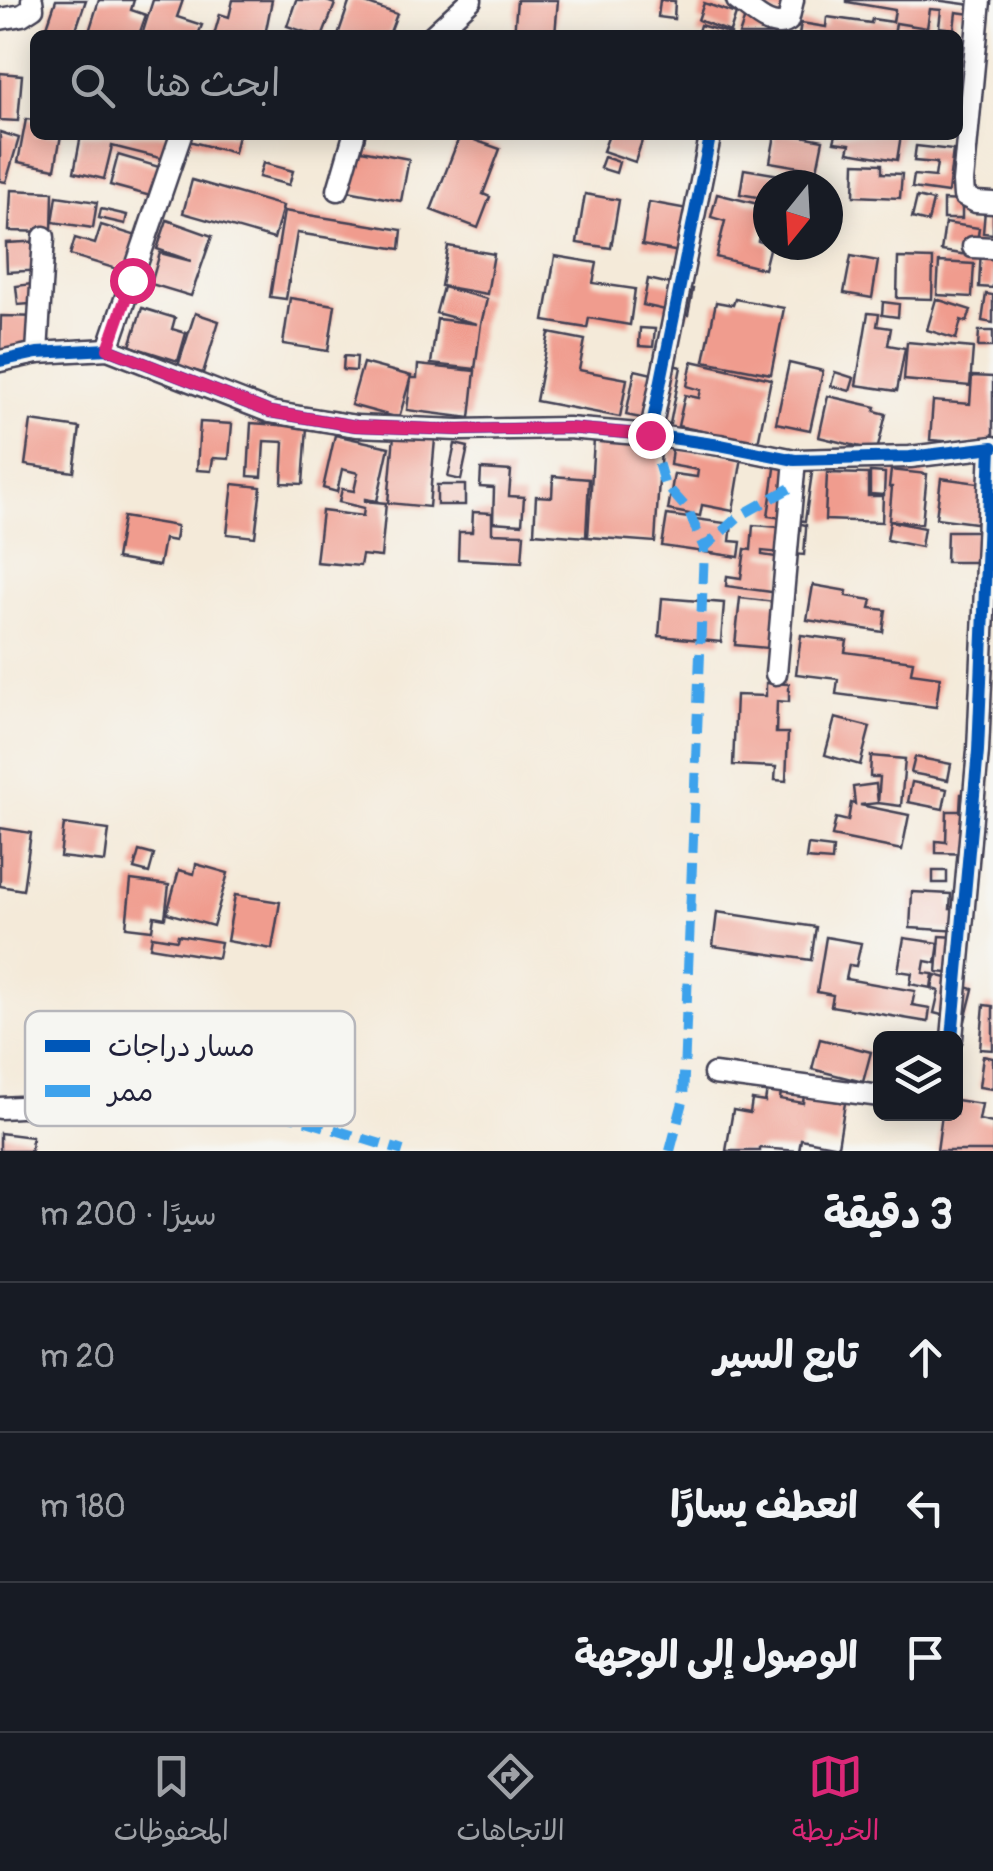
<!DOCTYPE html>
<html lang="ar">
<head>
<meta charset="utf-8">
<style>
	body { margin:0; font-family:Pangolin,"Playpen Sans Arabic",sans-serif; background:#242831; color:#f1f3f6; direction:rtl }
	.controls { position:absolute; right:30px; bottom:30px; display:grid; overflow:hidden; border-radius:15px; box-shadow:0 5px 25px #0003 }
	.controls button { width:90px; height:90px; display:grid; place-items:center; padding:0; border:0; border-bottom:2px solid #363941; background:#171b24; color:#f1f3f6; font:50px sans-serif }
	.compass { position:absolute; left:753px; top:170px; width:90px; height:90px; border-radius:50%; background:#171b24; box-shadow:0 5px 25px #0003; rotate:198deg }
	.stop { position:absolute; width:30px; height:30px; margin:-22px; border:8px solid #db2777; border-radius:50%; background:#fff }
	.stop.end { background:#db2777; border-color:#fff; box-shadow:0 2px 10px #0008 }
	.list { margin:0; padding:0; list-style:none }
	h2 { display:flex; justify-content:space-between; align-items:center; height:130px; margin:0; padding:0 40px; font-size:42px }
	h2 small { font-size:32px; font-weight:400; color:#9ea1a6 }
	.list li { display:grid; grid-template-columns:65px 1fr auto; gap:30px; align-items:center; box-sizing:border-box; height:150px; padding:0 40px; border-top:2px solid #363941 }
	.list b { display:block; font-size:38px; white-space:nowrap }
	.list em { font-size:32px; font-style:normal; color:#9ea1a6 }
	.icon { flex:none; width:55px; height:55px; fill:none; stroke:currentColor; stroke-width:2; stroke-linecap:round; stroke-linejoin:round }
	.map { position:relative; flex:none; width:993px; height:1151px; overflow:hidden; direction:ltr }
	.search { position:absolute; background:#171b24; box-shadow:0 5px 25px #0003; left:30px; right:30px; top:30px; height:110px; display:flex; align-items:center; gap:25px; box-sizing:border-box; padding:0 35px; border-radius:15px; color:#9ea1a6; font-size:38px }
	.sheet { height:580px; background:#171b24 }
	nav { display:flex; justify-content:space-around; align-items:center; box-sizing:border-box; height:140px; border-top:2px solid #363941; background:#171b24; font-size:28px; color:#9ea1a6 }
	nav a { display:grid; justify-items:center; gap:5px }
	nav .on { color:#db2777 }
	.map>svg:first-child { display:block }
</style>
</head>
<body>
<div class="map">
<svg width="993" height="1151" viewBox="0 0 993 1151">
	<rect width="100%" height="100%" fill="#f6f6f2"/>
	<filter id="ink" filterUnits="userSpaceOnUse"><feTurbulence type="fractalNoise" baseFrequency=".01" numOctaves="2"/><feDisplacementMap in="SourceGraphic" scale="20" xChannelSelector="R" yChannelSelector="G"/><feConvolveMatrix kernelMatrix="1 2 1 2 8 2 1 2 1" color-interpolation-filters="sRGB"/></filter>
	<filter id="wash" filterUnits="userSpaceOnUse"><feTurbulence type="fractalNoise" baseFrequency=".0048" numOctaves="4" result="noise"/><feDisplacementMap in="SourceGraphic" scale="40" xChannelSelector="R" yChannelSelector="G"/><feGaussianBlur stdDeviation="2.25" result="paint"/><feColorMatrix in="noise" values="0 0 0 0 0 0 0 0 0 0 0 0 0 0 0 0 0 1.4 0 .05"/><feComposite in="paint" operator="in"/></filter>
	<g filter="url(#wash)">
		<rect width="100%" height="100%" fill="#f4ead9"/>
		<g id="blocks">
			<!-- building -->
			<g fill="#f09c8e">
				<path d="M56 0H86L74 35H44Z"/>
				<path d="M99 0H134L131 10 146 15 139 35H88Z"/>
				<path d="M153 0H183L177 17 202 25 198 35H142Z"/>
				<path d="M233 0H272L265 35H214L220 14 229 17Z"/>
				<path d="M296 0H324L335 4 323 35H314L287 26Z"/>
				<path d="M350 0H357L397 14 389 35H338Z"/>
				<path d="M517 0H558L555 35H514Z"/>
				<path d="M660 0 675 1 674 19 658 17Z"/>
				<path d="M744 0H789L784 16 743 3Z"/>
				<path d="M847 0H935L986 7 970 14 956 12 954 29 939 27 941 10 930 9 927 28 896 23 894 35H799L801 23 826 27 827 17 871 23 872 19 893 22 895 10 847 2Z"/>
				<path d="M704 3 736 14 730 32 698 20Z"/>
				<path d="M745 17 785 28 783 35H739Z"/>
				<path d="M700 25 731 34V35H697Z"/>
				<path d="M0 73 22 75 18 121 0 120Z"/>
				<path d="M26 119 35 120V135H61L55 169 18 162Z"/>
				<path d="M0 132 19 138 6 182 0 181Z"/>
				<path d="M81 135H167L178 138 172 161 112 146 104 179 74 172Z"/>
				<path d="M186 135H238L234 153 185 140Z"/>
				<path d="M460 135 500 149 483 194 490 197 478 228 431 210Z"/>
				<path d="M609 135H644L635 162 603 151Z"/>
				<path d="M775 135H796L823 140 817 170 770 162Z"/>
				<path d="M836 135H901L897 160 848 152 850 144 834 142Z"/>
				<path d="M916 146 953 150 948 193 912 188 914 175 935 177 937 163 914 161Z"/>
				<path d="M356 149 409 159 401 201 348 191Z"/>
				<path d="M118 155 166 169 158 198 110 185Z"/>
				<path d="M604 157 619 162 616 173 600 168Z"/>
				<path d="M263 163 293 171 289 185 259 177Z"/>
				<path d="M855 163 882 164V173L902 174 900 198 854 196Z"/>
				<path d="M744 169 792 177 791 185H768V199L740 194Z"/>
				<path d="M192 180 283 206 274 239 183 213Z"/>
				<path d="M11 190 53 192 52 232 9 231Z"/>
				<path d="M585 194 619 200 611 248 577 243Z"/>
				<path d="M717 194 766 206 758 241 770 245 764 269 716 257 725 221 711 217Z"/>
				<path d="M57 196 97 202 93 228 53 222Z"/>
				<path d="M917 197 933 201 928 222 912 218Z"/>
				<path d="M986 199 993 200V234L983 233Z"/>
				<path d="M943 200 962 201V219H943Z"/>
				<path d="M649 202 693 210 685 253 642 245Z"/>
				<path d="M101 209 127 215 125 224 99 218Z"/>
				<path d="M284 211 402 230 400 249 297 233 286 299 270 297Z"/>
				<path d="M167 220 212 236 191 296 151 284 160 253 191 261 157 249Z"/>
				<path d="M945 223 979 228 975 256 941 251Z"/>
				<path d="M101 225 137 236 127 272 70 255 75 238 95 244Z"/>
				<path d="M46 241 47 270 7 272 6 243Z"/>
				<path d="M448 246 494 254 487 294 441 286Z"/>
				<path d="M981 247 993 248V288L979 287Z"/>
				<path d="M555 256 597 263 593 283 635 289 630 325 589 318 587 328 544 321Z"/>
				<path d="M851 256 878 261 872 298 844 293Z"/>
				<path d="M898 258 933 259 932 299 897 298Z"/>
				<path d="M939 262 974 264 972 297 937 295Z"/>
				<path d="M648 279 693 289 688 315 643 305Z"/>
				<path d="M40 283 42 303 18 305 16 286Z"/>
				<path d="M443 287 487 299 481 324 475 369 431 364 437 319 477 324 436 313Z"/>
				<path d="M986 294 993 295V323L982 321Z"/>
				<path d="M290 298 335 305 328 351 283 344Z"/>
				<path d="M735 299 784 308 771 374 704 361 716 302 733 305Z"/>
				<path d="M936 299 971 310 967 322 961 320 956 339 927 330Z"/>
				<path d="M883 302 899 304 898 317 882 315Z"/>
				<path d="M142 308 175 318 172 329 186 333 178 361 130 346Z"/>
				<path d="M195 313 219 321 203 373 178 366Z"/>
				<path d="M868 313 879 314 877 326 891 328 888 345 905 348 897 391 856 385Z"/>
				<path d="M1 316 42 317V351H0Z"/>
				<path d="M640 328 655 329 653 347 639 346Z"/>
				<path d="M979 331H993V347H978Z"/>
				<path d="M549 333 585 340 579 370 627 379 620 417 536 401Z"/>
				<path d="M907 342 973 348 970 386 904 380Z"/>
				<path d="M344 356 357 357 356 371 343 370Z"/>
				<path d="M692 361 771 379 758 443 678 426 685 395 699 398 701 390 687 386Z"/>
				<path d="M363 363 411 376 399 418 351 405Z"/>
				<path d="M789 363 823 371 810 430 776 423Z"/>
				<path d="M668 364 681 367 670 424 626 415 635 370 665 377Z"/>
				<path d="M418 365 475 371 470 418 407 410 411 378H417Z"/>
				<path d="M835 372 854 378 850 391 831 386Z"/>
				<path d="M972 376 993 377V445L930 440 933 401 970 404Z"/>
				<path d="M828 396 876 407 875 411 886 414 877 451 819 437Z"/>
				<path d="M31 421 80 428 74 472 25 465Z"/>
				<path d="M200 422 232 424 229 459 213 458 211 471 197 470Z"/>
				<path d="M251 423 307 427 303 484 282 483 284 442 264 441 262 477 248 476Z"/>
				<path d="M662 434 655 542 588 537 594 439Z"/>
				<path d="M335 435 389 447 377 501 365 499V501L386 503 381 557 362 555 360 566 316 562 322 511 363 516 364 508 339 502 342 489 354 491 358 473 342 469 337 492 323 488Z"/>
				<path d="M394 435 435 439 429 507 388 503Z"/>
				<path d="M455 444 468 447 461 480 448 477Z"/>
				<path d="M672 448 727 457V454L742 457 733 511 702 505 700 516 668 510 674 474 697 477 698 470 670 465Z"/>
				<path d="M776 462 813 466 805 521 768 516Z"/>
				<path d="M481 469 511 471 509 496 524 497 522 524 493 522 494 488 480 487Z"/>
				<path d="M891 470 927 474 922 524 889 520 892 487H889Z"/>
				<path d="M870 472 885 473 884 495 870 494Z"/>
				<path d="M827 473 868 474V496H883L882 522 825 520Z"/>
				<path d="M553 476 589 479 586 537 534 533 536 496 552 497Z"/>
				<path d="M941 478 993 485 991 525 936 518Z"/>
				<path d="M233 484 261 487 255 537 227 534Z"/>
				<rect x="437" y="485" width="28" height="20"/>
				<path d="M473 512 492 513V533L524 534 522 562 458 559 459 532H472Z"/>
				<path d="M667 515 732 524 730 541 741 542 739 557 662 546Z"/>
				<path d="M123 517 177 526 175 541 164 539 159 566 116 559Z"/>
				<path d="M780 519 806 525V529L804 555 762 551V555L783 558 779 593 726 586 727 576 741 578 745 549 751 550 753 525 794 528 779 524Z"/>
				<path d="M890 521 924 528 921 547 887 540Z"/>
				<path d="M947 531H993V562H946Z"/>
				<path d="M813 585 847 591 846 596 872 600 870 608 886 610 883 632 807 620Z"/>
				<path d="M662 598 724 603 721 642 659 636Z"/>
				<path d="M740 598 784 603 779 649 735 645Z"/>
				<path d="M801 635 847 641 845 652 913 661 911 673 940 677 936 707 836 694 838 679 796 674Z"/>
				<path d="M766 683 789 684V702L777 701 776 733H788L786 781 775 780 776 767 733 765 736 695 766 696Z"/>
				<path d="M835 718 870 727 860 765 825 755Z"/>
				<path d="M871 756 905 759 901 806 878 803 860 805 909 815 902 850 832 836 836 818 848 821 851 803 855 804 853 787 876 784 878 803 880 777H870Z"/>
				<path d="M915 757 951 764 948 780 911 773Z"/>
				<path d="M912 782 947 789 943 809 908 802Z"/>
				<path d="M961 794 979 795 977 854 936 853V841L946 842 947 811H960Z"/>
				<path d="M64 824 109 830 105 862 60 857Z"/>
				<path d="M0 828 31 833 23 890 0 886Z"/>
				<path d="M808 845 833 848 832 861 806 859Z"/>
				<path d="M139 851 154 855 149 873 134 869Z"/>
				<path d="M196 864 228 873 213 926 167 913 179 870 194 874Z"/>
				<rect x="933" y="871" width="14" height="12"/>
				<path d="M131 880 169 885 165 918 154 916 152 930 126 927Z"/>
				<path d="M912 892 951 894 950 909 962 910 961 931 910 928Z"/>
				<path d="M235 895 280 902 272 949 227 941Z"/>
				<path d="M717 912 816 927 811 960 713 946Z"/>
				<path d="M178 935 221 942 218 958 150 947 152 936 177 940Z"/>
				<path d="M940 936 971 938 969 960 957 959 956 974 937 972Z"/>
				<path d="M826 937 861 943 856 966 849 965 846 979 915 991 912 1005 930 1008 928 1022 831 1006 833 995 817 992Z"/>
				<path d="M904 938 939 943 936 963 925 961 923 973 933 974 931 988 910 984 912 973 898 971Z"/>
				<path d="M935 975 954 980 953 983 973 989 965 1021 934 1013 939 991 932 989Z"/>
				<path d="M984 1005 993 1006V1050L980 1049Z"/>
				<path d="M820 1039 871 1052 863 1082 812 1069Z"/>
				<path d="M983 1056 993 1058V1089L979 1087Z"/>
				<path d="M767 1090 781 1092 780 1099 803 1103 804 1095 845 1103 838 1146 801 1139 799 1151 760 1148V1151H726L733 1110 750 1113 752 1100 765 1102Z"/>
				<path d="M956 1100 982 1104 979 1120 993 1123V1151H937L942 1114H956Z"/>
				<path d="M0 1133 32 1137 31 1151H0Z"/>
			</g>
		</g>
	</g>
	<g filter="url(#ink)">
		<use href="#blocks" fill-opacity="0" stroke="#424053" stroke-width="2.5"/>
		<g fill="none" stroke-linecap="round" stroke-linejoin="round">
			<defs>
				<g id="minor">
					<path d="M737 0C752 10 771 32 788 21L793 0"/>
					<path d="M980 0 963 182 964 196 976 202 993 203"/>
					<path d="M0 19 22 15 33 8 32 0"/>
					<path d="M433 35 471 0"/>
					<path d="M338 190 354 135"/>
					<path d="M973 247 993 248"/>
					<path d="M108 349 181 135"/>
					<path d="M37 353 44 237"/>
					<path d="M0 361 37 353 108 349 270 412 356 426 459 430 568 428 650 435 720 445 795 460 910 457 993 447"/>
					<path d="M650 435 709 142"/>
					<path d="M776 674 795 460"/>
					<path d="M952 1038 978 751 991 448"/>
					<path d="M714 1074 880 1096"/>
					<path d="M0 1108 97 1103"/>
				</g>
			</defs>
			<!-- minor casing -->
			<use href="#minor" stroke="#424053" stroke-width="25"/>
			<!-- minor -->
			<use href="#minor" stroke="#fff" stroke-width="20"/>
			<!-- quiet -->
			<g stroke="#3ea2ec" stroke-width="10" stroke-dasharray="20 10" stroke-linecap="butt">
				<path d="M650 435 664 483 688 510 704 548"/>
				<path d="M97 1103 205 1105 281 1113 403 1151"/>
				<path d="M670 1151 683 1102 704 548 738 517 792 487"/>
			</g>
			<defs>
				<g id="cycleway">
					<path d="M0 361 37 353 108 349 270 412 356 426 459 430 568 428 650 435 720 445 795 460 910 457 993 447"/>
					<path d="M650 435 709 142"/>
					<path d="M952 1038 978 751 991 448"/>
				</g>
			</defs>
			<!-- cycleway casing -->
			<use href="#cycleway" stroke="#f6f6f2" stroke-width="19"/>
			<!-- cycleway -->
			<use href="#cycleway" stroke="#0057b8" stroke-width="12"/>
		</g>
	</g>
	<g fill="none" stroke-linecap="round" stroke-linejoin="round" filter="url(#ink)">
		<!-- route -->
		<path stroke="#db2777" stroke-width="12" d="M132 280 108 349 270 412 356 426 458 430 568 428 650 435"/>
	</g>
	<!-- legend -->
	<rect x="25" y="1011" width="330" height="115" rx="15" fill="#f6f6f2" stroke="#b6b6bb" stroke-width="2.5"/>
	<rect x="45" y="1040" width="45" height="12" fill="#0057b8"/>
	<rect x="45" y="1085" width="45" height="12" fill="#3ea2ec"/>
	<g font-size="28" fill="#22223b">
		<text x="108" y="1056">مسار دراجات</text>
		<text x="108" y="1101">ممر</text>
	</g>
</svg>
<div class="controls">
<button><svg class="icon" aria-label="layers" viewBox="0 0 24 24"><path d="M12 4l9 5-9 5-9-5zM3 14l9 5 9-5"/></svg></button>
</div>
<svg class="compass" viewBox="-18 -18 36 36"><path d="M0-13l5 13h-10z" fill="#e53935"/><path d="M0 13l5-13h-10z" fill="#9ea1a6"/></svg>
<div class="stop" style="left:132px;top:280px"></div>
<div class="stop end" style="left:650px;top:435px"></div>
<div class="search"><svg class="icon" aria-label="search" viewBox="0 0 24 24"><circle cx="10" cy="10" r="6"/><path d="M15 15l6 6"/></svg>ابحث هنا</div>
</div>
<section class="sheet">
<h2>3 دقيقة<small>سيرًا · 200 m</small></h2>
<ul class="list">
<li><svg class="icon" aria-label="ahead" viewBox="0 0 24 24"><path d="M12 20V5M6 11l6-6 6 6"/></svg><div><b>تابع السير</b></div><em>20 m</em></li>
<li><svg class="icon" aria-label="left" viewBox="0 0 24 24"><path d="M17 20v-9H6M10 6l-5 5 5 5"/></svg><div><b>انعطف يسارًا</b></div><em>180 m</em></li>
<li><svg class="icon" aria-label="arrive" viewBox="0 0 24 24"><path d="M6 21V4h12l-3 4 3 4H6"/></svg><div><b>الوصول إلى الوجهة</b></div></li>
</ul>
</section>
<nav>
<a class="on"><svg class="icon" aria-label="map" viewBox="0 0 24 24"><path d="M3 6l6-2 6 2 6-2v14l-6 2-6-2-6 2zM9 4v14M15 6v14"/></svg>الخريطة</a>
<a><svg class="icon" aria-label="directions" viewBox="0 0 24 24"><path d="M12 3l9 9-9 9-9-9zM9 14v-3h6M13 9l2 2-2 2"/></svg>الاتجاهات</a>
<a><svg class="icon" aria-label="saved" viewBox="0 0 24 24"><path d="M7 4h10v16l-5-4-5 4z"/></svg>المحفوظات</a>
</nav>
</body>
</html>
